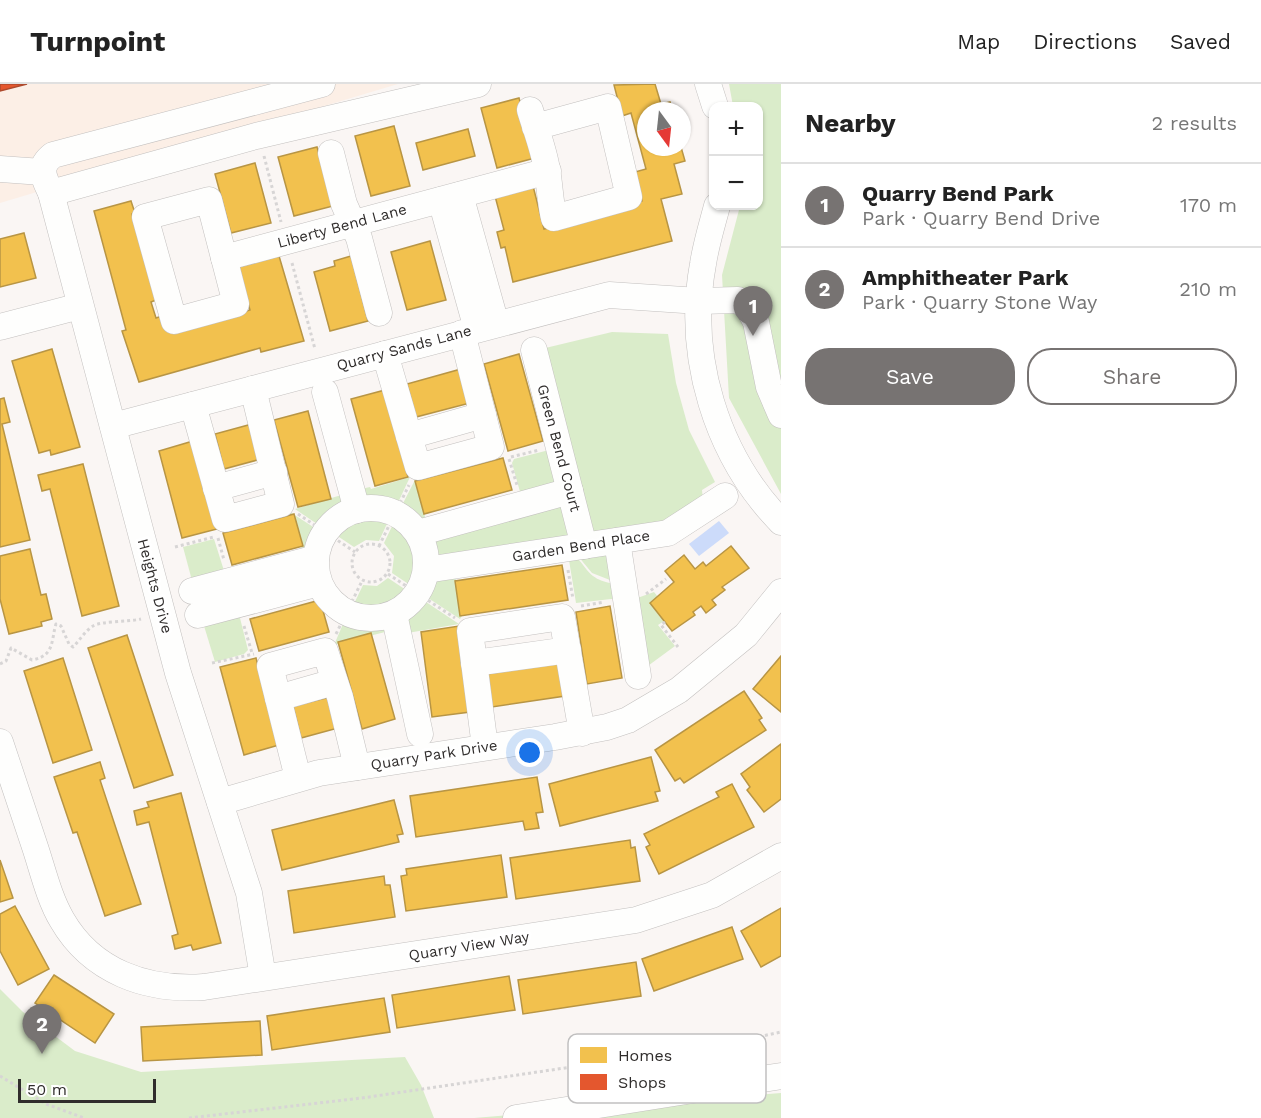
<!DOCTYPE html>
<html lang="en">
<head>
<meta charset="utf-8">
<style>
	body { margin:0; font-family:"Work Sans",sans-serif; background:#f2f2f2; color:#222 }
	.controls { position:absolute; right:18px; top:18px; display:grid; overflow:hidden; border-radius:12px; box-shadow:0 2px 4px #0004 }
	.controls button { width:54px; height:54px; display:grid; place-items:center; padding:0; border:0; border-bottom:2px solid #e0e0e0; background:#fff; color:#222; font:30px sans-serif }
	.compass { position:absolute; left:637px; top:18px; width:54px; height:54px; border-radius:50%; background:#fff; box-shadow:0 2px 4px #0004; rotate:165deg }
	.scale { position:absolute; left:18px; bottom:15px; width:138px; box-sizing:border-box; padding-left:6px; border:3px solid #302d2c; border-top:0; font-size:16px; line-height:21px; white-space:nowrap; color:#302d2c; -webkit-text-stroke:4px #fff; paint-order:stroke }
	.you { position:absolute; left:530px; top:669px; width:21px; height:21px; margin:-15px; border:4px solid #fff; border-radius:50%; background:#1a73e8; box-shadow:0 0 0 9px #1a73e833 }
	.badge { display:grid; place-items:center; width:39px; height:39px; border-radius:50%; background:#777372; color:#fff; font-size:20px; font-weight:700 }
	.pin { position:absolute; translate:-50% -50px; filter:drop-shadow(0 2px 3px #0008) }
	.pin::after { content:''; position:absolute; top:32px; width:21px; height:18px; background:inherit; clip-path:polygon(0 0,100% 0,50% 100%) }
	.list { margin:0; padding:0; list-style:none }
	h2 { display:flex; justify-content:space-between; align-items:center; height:78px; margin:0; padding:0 24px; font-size:26px }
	h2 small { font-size:20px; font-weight:400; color:#767676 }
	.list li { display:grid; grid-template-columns:39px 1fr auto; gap:18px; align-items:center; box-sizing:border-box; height:84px; padding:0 24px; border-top:2px solid #e0e0e0 }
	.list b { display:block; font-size:22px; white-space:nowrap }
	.list p { margin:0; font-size:20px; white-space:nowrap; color:#767676 }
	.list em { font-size:20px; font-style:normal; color:#767676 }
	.actions { display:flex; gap:12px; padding:18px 24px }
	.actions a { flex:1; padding:14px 0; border:2px solid #777372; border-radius:24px; text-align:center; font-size:21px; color:#777372 }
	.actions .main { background:#777372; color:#fff }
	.map { position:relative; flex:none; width:781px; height:1034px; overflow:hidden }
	header { display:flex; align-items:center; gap:36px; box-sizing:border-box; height:84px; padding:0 30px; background:#fff; border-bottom:2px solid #e0e0e0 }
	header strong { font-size:28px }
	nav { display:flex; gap:33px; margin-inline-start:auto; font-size:21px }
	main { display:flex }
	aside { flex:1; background:#fff }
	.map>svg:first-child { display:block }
</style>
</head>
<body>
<header>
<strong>Turnpoint</strong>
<nav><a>Map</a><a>Directions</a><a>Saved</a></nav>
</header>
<main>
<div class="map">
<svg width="781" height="1034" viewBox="0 0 781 1034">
	<rect width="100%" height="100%" fill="#faf6f4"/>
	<!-- commercial -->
	<path fill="#fcefe6" d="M0 0H398L0 119Z"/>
	<!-- green -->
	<g fill="#daecca">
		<path d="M729 0H781V410L729 314 722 191 740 122H758V22H733Z"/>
		<path d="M612 248 668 250 676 299 689 346 715 398 702 406 703 417 674 444 588 459 537 266Z"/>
		<path d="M553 365 567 403 522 415 512 379 514 375Z"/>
		<path d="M410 393 395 425 380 421H359L356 406 370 403 371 405Z"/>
		<path d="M416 394 426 437 420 445 399 427Z"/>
		<path d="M348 409 352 423 336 431 323 444 295 425Z"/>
		<path d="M566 411 581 456 430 474 427 457Z"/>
		<path d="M290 428 321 448 313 466 303 469Z"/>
		<path d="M368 428 391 431 379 457 366 456 354 463 330 447 347 434Z"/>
		<path d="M396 434C421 451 429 477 416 505L392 489 394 472 384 459Z"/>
		<path d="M214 455 226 493 194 504 183 463Z"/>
		<path d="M612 460 615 498 592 489 578 472Z"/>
		<path d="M568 470C589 475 581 499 622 500L620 514 576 519Z"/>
		<path d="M454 484 462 532 460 535 422 510 430 487Z"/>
		<path d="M388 494 412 510C397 529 374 534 351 526L363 501 377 502Z"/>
		<path d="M654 508 658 513 650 520 664 537 658 541 675 562 641 587 629 517Z"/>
		<path d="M420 514 459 540 402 550 398 532Z"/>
		<path d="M238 526 248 566 244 570 215 578 201 532Z"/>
		<path d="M346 533 370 539 391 535 393 546 334 561Z"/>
		<path d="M0 905 23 928 75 967 141 988 405 973 421 1001 434 1034H0Z"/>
		<path d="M781 1009V1034H474Z"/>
	</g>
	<!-- water -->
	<path fill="#ccdbfa" d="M719 437 729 449 699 472 689 460Z"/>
	<!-- homes -->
	<g fill="#f2c14e" stroke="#b89544" stroke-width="1.5">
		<path d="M655 0 661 20 670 18 672 27H646V63H681L685 77 674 80 682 110 661 115 672 157 513 198 505 163 501 164 497 148 504 146 495 112 533 102 544 145 624 125 623 122 642 117 635 88 646 85 631 29 622 32 614 1Z"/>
		<path d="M519 14 535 74 497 84 481 24Z"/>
		<path d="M394 42 410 102 371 112 355 52Z"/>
		<path d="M468 45 475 72 423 86 416 59Z"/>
		<path d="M317 63 333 122 294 132 278 73Z"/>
		<path d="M255 79 271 139 231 149 215 90Z"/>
		<path d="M131 117 135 129 132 130 156 216 151 218 156 234 165 231 170 248 250 226 238 183 279 172 304 257 261 268 260 264 139 298 122 247 126 246 94 127Z"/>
		<path d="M24 149 36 194 0 203V155Z"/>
		<path d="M430 157 446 216 407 226 391 168Z"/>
		<path d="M351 172 368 237 330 247 314 188 335 182 334 177Z"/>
		<path d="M52 265 80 363 51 371 50 366 39 369 12 277Z"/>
		<path d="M519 270 543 357 508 367 484 280Z"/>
		<path d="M461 285 470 319 416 333 407 300Z"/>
		<path d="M385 306 408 393 375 402 351 315Z"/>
		<path d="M4 314 10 338 2 340 30 456 0 463V315Z"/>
		<path d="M308 327 331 415 298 423 274 336Z"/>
		<path d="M252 340 261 375 224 385 215 350Z"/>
		<path d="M193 357 217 445 182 454 159 367Z"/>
		<path d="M503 374 512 406 424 430 415 397Z"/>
		<path d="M83 380 119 522 82 532 50 405 42 407 38 391Z"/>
		<path d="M294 430 303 462 232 481 223 449Z"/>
		<path d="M731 462 749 484 722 503 725 506 712 516 716 521 706 529 701 522 693 528 695 531 672 547 650 519 674 498 665 487 684 471 695 485 703 478 706 482Z"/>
		<path d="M30 465 41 511 46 510 52 535 41 538 42 542 9 550 0 515V472Z"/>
		<path d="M562 481 568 516 460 532 455 497Z"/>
		<path d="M320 516 329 548 259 567 250 535Z"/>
		<path d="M610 522 622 594 587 600 576 528Z"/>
		<path d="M459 542 470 628 432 633 421 548Z"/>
		<path d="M371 549 395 635 362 645 338 558Z"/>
		<path d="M127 551 173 691 134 704 88 564Z"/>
		<path d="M781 572V628L753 605Z"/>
		<path d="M63 574 92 666 53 679 24 587Z"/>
		<path d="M256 574 279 661 244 671 220 583Z"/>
		<path d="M560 578 565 612 492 623 487 590Z"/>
		<path d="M744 607 762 634 759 636 766 646 684 699 680 694 675 697 655 666Z"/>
		<path d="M330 613 338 644 301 654 293 622Z"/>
		<path d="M781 660V715L764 728 747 706 750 703 741 690Z"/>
		<path d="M651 673 660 707 655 708 658 717 560 742 549 700Z"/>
		<path d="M100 678 105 694 100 696 141 820 105 832 77 748 73 749 54 693Z"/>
		<path d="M537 693 543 728 536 729 539 744 525 746 523 737 416 753 410 712Z"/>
		<path d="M732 700 754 743 659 790 646 763 650 761 644 750 719 713 716 708Z"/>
		<path d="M181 709 221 859 193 866 191 861 175 865 172 852 178 850 149 738 137 741 134 727 149 723 147 718Z"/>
		<path d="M394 716 403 750 397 751 399 758 282 786 272 746Z"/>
		<path d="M630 756 631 764 635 763 640 797 516 815 510 774Z"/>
		<path d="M501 771 507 813 406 827 401 792 407 791 406 785Z"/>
		<path d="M0 776 13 814 0 818Z"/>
		<path d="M384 792 385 801H390L395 833 294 849 288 807Z"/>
		<path d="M15 822 49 885 18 901 0 867V830Z"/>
		<path d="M781 824V872L761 883 741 847Z"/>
		<path d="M732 843 743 875 654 907 642 875Z"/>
		<path d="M636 878 641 912 523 930 518 896Z"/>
		<path d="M54 891 114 930 95 959 35 919Z"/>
		<path d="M509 892 515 926 397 944 392 911Z"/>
		<path d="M384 914 390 948 272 966 267 932Z"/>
		<path d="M260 937 262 971 143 977 141 943Z"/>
	</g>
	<!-- shops -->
	<path fill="#e4572e" stroke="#ae4a2d" stroke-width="1.5" d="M0 0H27L0 7Z"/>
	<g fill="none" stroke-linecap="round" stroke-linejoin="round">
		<defs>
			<g id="minor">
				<path d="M708 0 715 22"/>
				<path d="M530 26C536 46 544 66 547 86 550 102 550 118 554 134L629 113 608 23 535 43"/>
				<path d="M331 69 344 120 359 154 379 229"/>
				<path d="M0 85 42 88"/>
				<path d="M51 109 256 52 478 0"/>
				<path d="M460 111 496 240"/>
				<path d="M209 116 236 220 174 237 145 133Z"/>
				<path d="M441 116 477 245"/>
				<path d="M717 122C712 141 706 160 703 180 686 272 716 371 781 438"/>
				<path d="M224 174 548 87"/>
				<path d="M0 243 80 222"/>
				<path d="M534 266 584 462"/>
				<path d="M385 270 418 383 491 363 462 249"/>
				<path d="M325 308 357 426"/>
				<path d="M193 321 225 435 281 420 253 305"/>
				<path d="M113 342 609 211 699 217 738 216 748 223 756 238 769 303 781 331"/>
				<path d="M409 352 483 331"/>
				<path d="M216 404 274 388"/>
				<circle cx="371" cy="479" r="55"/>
				<path d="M418 449 570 407"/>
				<path d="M617 457 638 592"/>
				<path d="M426 486 668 449 725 412"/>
				<path d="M192 507 316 474"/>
				<path d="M394 530 420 650"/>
				<path d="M198 531 319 499"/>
				<path d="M474 579 568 566"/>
				<path d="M278 614 334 598"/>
				<path d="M0 658C12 693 23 728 35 763 43 787 49 814 62 836 92 888 147 907 204 903L636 836 712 811 781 772"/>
				<path d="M485 663 470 547 562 533 582 649"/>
				<path d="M298 694 270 582 325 567 340 613 357 683"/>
				<path d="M220 718 319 689 555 653 607 643 628 636 679 606 746 551 781 508"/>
				<path d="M263 893 249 809 178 589 51 109C44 94 37 83 53 71L322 0"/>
				<path d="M516 1034 781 992"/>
			</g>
		</defs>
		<!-- minor casing -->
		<use href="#minor" stroke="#c3c0bf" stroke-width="27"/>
		<!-- path -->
		<g stroke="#d7d5d5" stroke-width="3" stroke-dasharray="3 3" stroke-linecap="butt">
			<path d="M264 72 281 138"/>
			<path d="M292 179 315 265"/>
			<path d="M511 373 539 366"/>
			<path d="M509 375 517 401"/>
			<path d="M298 430 355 468"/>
			<path d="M218 454 224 476"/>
			<circle cx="371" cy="479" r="19"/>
			<path d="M379 462 409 401"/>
			<path d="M175 463 214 453"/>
			<path d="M568 486 573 515"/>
			<path d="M388 490 455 534"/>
			<path d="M646 510 666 495"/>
			<path d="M581 522 604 518"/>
			<path d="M665 538 661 541 678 563"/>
			<path d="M244 542 252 569"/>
			<path d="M336 550 362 497"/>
			<path d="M212 579 254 570"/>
			<path d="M0 580 6 577 11 564 32 576C55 572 51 556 56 540L61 542 69 560 73 563C80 556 85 547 93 542 101 537 128 538 141 535"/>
			<path d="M0 992 46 1020 84 1034"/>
			<path d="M189 1034 362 1014 720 961 781 948"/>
		</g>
		<!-- minor -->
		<use href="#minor" stroke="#fefefd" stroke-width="26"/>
	</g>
	<g text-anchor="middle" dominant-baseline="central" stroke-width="6" stroke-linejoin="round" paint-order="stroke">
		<!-- street labels -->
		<g font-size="15" fill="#302d2c" stroke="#fff">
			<text transform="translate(342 142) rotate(-15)">Liberty Bend Lane</text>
			<text transform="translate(404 264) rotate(-15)">Quarry Sands Lane</text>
			<text transform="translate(559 364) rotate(75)">Green Bend Court</text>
			<text transform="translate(581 462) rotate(-9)">Garden Bend Place</text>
			<text transform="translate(155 502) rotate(75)">Heights Drive</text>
			<text transform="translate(434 671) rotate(-9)">Quarry Park Drive</text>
			<text transform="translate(469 862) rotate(-9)">Quarry View Way</text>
		</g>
	</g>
	<!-- legend -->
	<rect x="568" y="950" width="198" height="69" rx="9" fill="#fff" stroke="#c1c0c0" stroke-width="1.5"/>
	<rect x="580" y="963" width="27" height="16" fill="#f2c14e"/>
	<rect x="580" y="990" width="27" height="16" fill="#e4572e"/>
	<g font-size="16" fill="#302d2c">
		<text x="618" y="977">Homes</text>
		<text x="618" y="1004">Shops</text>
	</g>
</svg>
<div class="controls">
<button>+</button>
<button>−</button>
</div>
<svg class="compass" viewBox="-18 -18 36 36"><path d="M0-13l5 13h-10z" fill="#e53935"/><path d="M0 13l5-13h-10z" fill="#767676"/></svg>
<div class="scale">50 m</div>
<div class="you"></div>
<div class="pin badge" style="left:753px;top:252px">1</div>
<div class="pin badge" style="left:42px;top:970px">2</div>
</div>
<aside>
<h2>Nearby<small>2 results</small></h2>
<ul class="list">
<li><span class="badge">1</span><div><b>Quarry Bend Park</b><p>Park · Quarry Bend Drive</p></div><em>170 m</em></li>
<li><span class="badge">2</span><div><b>Amphitheater Park</b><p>Park · Quarry Stone Way</p></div><em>210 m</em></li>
</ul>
<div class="actions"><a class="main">Save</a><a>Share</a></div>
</aside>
</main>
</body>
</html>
